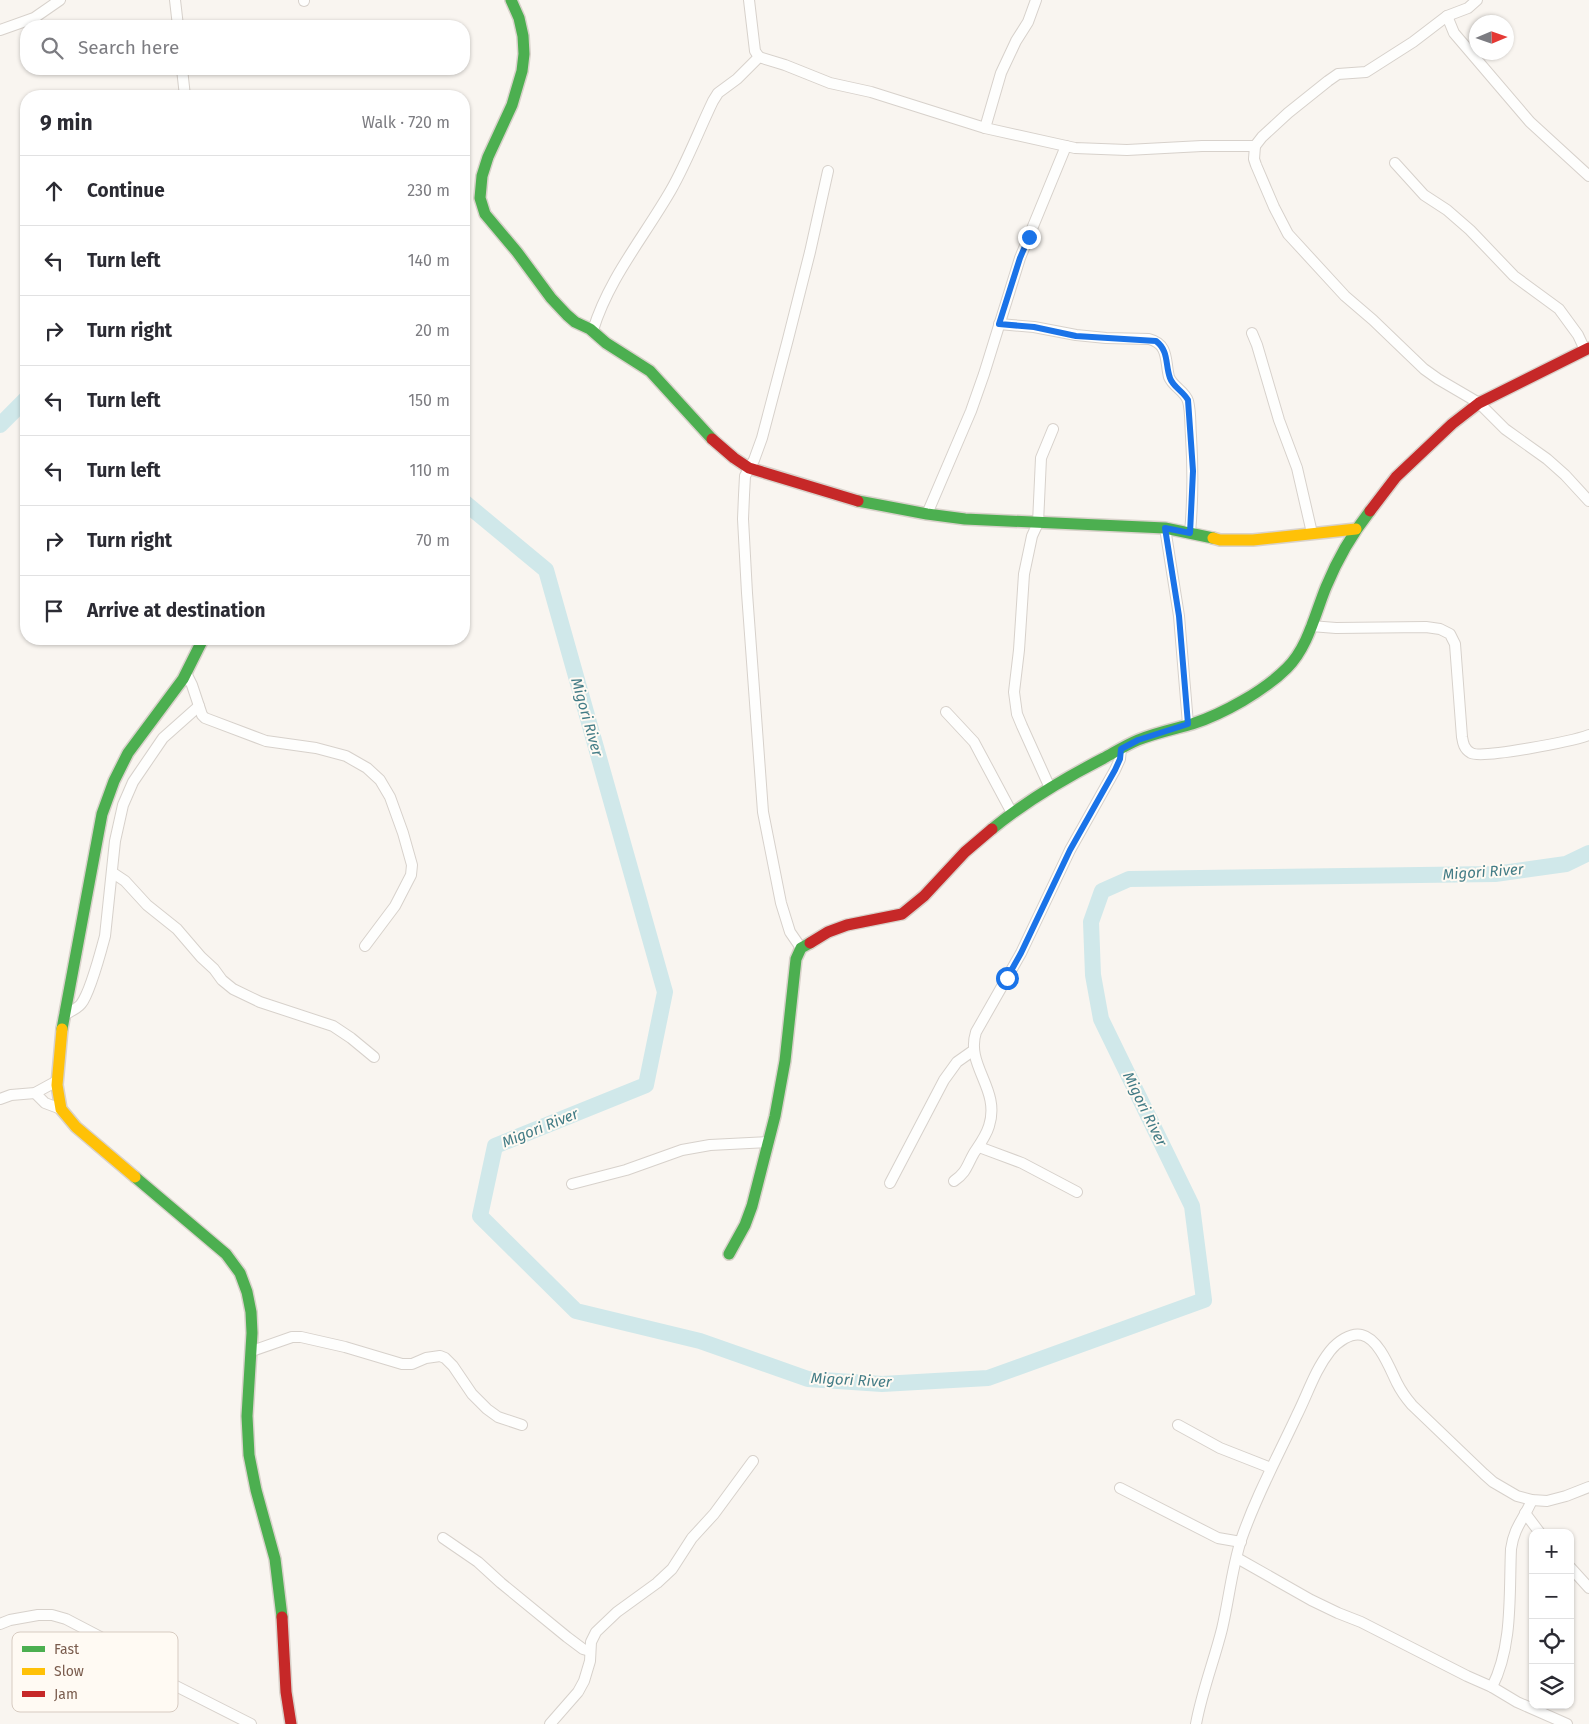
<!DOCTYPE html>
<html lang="en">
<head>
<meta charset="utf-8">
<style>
	body { margin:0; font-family:"Fira Sans",sans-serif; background:#f7f7f7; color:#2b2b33 }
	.controls { position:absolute; right:15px; bottom:15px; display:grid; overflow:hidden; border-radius:10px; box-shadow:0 1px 4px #0004 }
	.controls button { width:45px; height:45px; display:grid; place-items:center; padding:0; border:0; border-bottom:1px solid #e1e1e2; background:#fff; color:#2b2b33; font:25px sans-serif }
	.compass { position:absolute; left:1469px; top:15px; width:45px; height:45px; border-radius:50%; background:#fff; box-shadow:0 1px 4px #0004; rotate:88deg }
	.stop { position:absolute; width:15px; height:15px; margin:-11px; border:4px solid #1a73e8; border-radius:50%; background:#fff }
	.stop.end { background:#1a73e8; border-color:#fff; box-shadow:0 1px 5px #0008 }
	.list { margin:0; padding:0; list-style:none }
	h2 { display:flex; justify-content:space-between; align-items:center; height:65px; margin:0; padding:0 20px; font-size:21px }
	h2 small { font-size:16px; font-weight:400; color:#7c7c81 }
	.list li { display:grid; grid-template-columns:32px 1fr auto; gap:15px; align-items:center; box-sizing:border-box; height:70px; padding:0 20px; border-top:1px solid #e1e1e2 }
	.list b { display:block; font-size:19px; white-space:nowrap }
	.list em { font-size:16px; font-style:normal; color:#7c7c81 }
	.icon { flex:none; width:28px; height:28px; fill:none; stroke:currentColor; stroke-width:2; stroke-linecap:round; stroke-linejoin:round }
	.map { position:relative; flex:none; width:1589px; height:1724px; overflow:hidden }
	.search { position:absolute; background:#fff; box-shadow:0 1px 4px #0004; left:20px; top:20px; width:450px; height:55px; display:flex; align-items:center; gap:12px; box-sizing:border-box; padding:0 18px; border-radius:20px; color:#7c7c81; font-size:19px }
	.panel { position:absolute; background:#fff; box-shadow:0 1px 4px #0004; left:20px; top:90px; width:450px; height:555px; border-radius:20px }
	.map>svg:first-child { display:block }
</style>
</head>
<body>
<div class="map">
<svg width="1589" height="1724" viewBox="0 0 1589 1724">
	<rect width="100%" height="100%" fill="#f9f5f0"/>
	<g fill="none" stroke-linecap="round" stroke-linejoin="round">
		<!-- river -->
		<g stroke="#d0e8ea" stroke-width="16">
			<path d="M0 425 26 399"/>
			<path d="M464 502 546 570 665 992 646 1085 495 1146 480 1216 576 1311 700 1341 808 1379 882 1384 988 1378 1204 1300 1192 1206 1101 1019 1093 975 1091 922 1102 891 1129 879 1495 874 1566 864 1589 853"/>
		</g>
		<defs>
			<g id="street">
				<path d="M175 0 178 26"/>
				<path d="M304 0V1"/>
				<path d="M749 0 755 51 759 57"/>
				<path d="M1447 16 1454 33 1530 122 1589 176"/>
				<path d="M0 30 34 18 60 0"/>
				<path d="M182 69 185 96"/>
				<path d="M985 128 1001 73 1016 41 1028 22 1036 0"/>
				<path d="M1255 146 1254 159 1256 165 1274 207 1288 234 1345 296 1373 320 1424 369 1438 379 1479 403 1505 429 1547 459 1565 475 1589 501"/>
				<path d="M1395 163 1424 195 1447 210 1470 230 1514 276 1559 309 1578 335 1585 350"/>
				<path d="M999 324 1034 327 1076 335 1106 338 1149 339C1169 344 1165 361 1169 377 1173 387 1185 391 1188 401 1191 412 1190 425 1191 436 1193 468 1193 500 1190 533"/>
				<path d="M593 330C609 278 644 237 671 190 687 162 699 130 713 101L718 93 737 79 759 57 785 65 830 83 871 92 985 128 1075 148 1127 150 1202 146H1255L1262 137 1288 113 1328 81 1338 74 1366 72 1413 42 1447 16 1468 8 1477 0"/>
				<path d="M1252 333 1257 345 1279 420 1297 468 1312 533"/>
				<path d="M927 514 971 411 984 374 1020 258 1066 146"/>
				<path d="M1165 528 1179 616 1188 724"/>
				<path d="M1311 626 1336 628 1426 627 1440 629 1450 634 1455 644 1462 737C1463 743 1464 749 1471 753 1483 759 1573 741 1589 735"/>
				<path d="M186 673 192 685 202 715 205 718 266 741 316 748 346 756 367 768 380 780 390 797 403 833 412 865 411 875 395 906 365 946"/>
				<path d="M946 712 974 742 1012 813"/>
				<path d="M1050 788 1022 726 1017 714 1014 692 1019 650 1024 574 1032 536 1038 523 1041 458 1053 429"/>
				<path d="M113 873 125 881 147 905 177 929 201 957 214 969 222 980 233 989 260 1002 333 1026 351 1038 374 1057"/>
				<path d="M801 948 790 932 781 903 763 812 747 593 743 519 744 495 745 476 754 460 762 438 788 339 810 252 828 171"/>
				<path d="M64 1015C69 1012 77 1009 81 1004 90 993 101 951 105 936L115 841 123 805 133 782 163 738 199 706"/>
				<path d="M35 1093 45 1103 61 1109"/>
				<path d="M0 1099 11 1095 35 1093 57 1081"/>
				<path d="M979 1147 1022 1163 1077 1192"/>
				<path d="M954 1181C967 1172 967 1165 974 1153 980 1144 986 1136 989 1126 1001 1089 965 1066 976 1032L1021 953 1070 850 1115 770 1120 759 1121 749"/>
				<path d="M890 1183 944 1080 957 1062 974 1050"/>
				<path d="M572 1184 626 1170 682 1150 710 1145 767 1142"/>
				<path d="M252 1351 292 1337H301L345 1347 402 1364H412L426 1358 440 1356 445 1358 453 1366 472 1394 487 1409 498 1417 522 1425"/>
				<path d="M1178 1425 1220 1448 1271 1468"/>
				<path d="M1120 1488 1218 1538 1241 1542"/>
				<path d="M1525 1513 1540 1533"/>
				<path d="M443 1538 478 1562 501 1583 567 1637 583 1649 590 1651"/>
				<path d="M1237 1558 1311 1600 1338 1613 1361 1622 1467 1676 1492 1687 1517 1702 1567 1724"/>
				<path d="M1570 1567 1589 1588"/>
				<path d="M0 1624 10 1620 38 1615H52L66 1619 133 1654 148 1664 166 1681 251 1724"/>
				<path d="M1492 1687C1513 1646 1509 1594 1511 1549 1514 1527 1524 1519 1532 1500"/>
				<path d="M550 1724 578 1692 584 1681 590 1661 591 1642 596 1632 617 1612 657 1583 672 1569 692 1538 714 1514 753 1461"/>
				<path d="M1196 1724C1202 1691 1214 1661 1222 1629 1229 1599 1232 1568 1241 1540 1256 1496 1278 1456 1297 1415 1308 1393 1315 1370 1330 1351 1337 1342 1351 1332 1362 1335 1379 1339 1390 1369 1397 1383 1401 1391 1406 1398 1412 1405L1484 1474 1493 1482 1517 1496 1532 1500 1547 1501 1566 1496 1589 1487"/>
			</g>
			<g id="fast">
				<path d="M511 0 519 18 523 36 524 54 522 71 512 105 488 157 482 176 480 198 485 214 517 252 551 298 567 315 575 322 590 329 606 343 650 371 712 439"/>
				<path d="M858 501 927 514 965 519 1165 528 1213 538"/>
				<path d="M992 829C1026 801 1065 778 1104 758 1115 752 1126 745 1138 740 1155 733 1174 729 1192 724 1223 714 1264 691 1287 668 1308 647 1315 614 1326 587 1337 560 1352 534 1370 511"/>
				<path d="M62 1029 102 814 114 781 128 753 183 679 203 639"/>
				<path d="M135 1177 226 1254 240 1273 247 1292 251 1312 252 1333 247 1416 249 1455 256 1490 275 1559 282 1617"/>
				<path d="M729 1254 745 1225 752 1206 775 1116 785 1061 796 959 801 948 810 943"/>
			</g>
			<g id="slow">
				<path d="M1213 538 1220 540H1253L1356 529"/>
				<path d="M62 1029 57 1085 61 1109 76 1127 135 1177"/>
			</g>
			<g id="jam">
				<path d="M712 439 734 458 749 468 858 501"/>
				<path d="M1370 511 1396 477 1452 424 1479 403 1589 348"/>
				<path d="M810 943 828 932 847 925 902 914 924 896 965 852 992 829"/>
				<path d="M282 1617 286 1692 291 1724"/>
			</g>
		</defs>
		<!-- street casing -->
		<use href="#street" stroke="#d7d1cb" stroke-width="12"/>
		<!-- fast casing -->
		<use href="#fast" stroke="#d9d2cb" stroke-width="14"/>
		<!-- slow casing -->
		<use href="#slow" stroke="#d9d2cb" stroke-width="14"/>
		<!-- jam casing -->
		<use href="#jam" stroke="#d9d2cb" stroke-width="14"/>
		<!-- street -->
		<use href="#street" stroke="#fefefd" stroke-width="10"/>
		<!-- fast -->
		<use href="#fast" stroke="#4caf50" stroke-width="11"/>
		<!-- slow -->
		<use href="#slow" stroke="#ffc107" stroke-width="11"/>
		<!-- jam -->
		<use href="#jam" stroke="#c62828" stroke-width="11"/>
	</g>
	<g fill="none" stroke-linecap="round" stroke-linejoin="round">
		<!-- route -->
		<path stroke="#1a73e8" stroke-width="6" d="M1007 978 1021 953 1070 850 1115 770 1120 759 1121 749 1138 740 1188 724 1179 616 1165 528 1190 533 1193 471 1188 400C1183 391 1173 387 1170 378 1165 364 1169 351 1156 341L1076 336 1034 327 999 324 1020 258 1029 237"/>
	</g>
	<g text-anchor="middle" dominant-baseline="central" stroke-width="4" stroke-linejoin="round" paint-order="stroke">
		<!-- water labels -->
		<g font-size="15" font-style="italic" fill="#437c86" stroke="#fffaf3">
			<text transform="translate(587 717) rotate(74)">Migori River</text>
			<text transform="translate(1483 872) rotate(-4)">Migori River</text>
			<text transform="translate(1145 1109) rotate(64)">Migori River</text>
			<text transform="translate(540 1128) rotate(-22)">Migori River</text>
			<text transform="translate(851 1380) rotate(3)">Migori River</text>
		</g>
	</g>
	<!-- legend -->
	<rect x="12" y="1632" width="166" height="80" rx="8" fill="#fffaf3" stroke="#d7cbc1" stroke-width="1"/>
	<rect x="22" y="1646" width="23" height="6" fill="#4caf50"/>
	<rect x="22" y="1668" width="23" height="7" fill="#ffc107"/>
	<rect x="22" y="1691" width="23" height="6" fill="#c62828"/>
	<g font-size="14" fill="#7a5c4d">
		<text x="54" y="1654">Fast</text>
		<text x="54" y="1676">Slow</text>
		<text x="54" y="1699">Jam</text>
	</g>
</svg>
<div class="controls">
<button>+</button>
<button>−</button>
<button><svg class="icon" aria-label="locate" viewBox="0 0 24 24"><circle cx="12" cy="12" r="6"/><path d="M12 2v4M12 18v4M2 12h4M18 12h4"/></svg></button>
<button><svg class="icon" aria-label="layers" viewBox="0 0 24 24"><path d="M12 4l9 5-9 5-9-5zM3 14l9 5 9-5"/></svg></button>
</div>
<svg class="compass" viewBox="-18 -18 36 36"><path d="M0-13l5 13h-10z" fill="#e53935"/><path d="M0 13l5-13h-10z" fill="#7c7c81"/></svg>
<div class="stop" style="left:1007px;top:978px"></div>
<div class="stop end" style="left:1029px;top:237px"></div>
<div class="search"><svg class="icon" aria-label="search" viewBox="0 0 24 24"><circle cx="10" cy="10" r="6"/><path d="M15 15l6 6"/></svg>Search here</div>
<section class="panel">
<h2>9 min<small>Walk · 720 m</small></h2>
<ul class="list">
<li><svg class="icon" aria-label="ahead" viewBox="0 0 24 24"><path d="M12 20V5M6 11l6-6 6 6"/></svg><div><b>Continue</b></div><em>230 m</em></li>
<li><svg class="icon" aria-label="left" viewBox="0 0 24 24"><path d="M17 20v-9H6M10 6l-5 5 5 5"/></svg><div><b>Turn left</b></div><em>140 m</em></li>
<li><svg class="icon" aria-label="right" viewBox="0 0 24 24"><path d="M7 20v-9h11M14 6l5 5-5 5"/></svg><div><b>Turn right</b></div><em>20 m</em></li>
<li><svg class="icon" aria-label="left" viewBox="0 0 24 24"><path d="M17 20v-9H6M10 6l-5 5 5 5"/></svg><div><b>Turn left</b></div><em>150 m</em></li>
<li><svg class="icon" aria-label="left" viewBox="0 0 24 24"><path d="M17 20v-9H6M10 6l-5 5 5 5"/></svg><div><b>Turn left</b></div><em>110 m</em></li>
<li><svg class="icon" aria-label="right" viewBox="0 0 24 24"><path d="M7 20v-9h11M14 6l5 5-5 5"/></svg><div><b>Turn right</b></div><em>70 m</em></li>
<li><svg class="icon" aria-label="arrive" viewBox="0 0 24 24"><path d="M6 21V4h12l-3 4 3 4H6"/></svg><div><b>Arrive at destination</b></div></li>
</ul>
</section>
</div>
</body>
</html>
